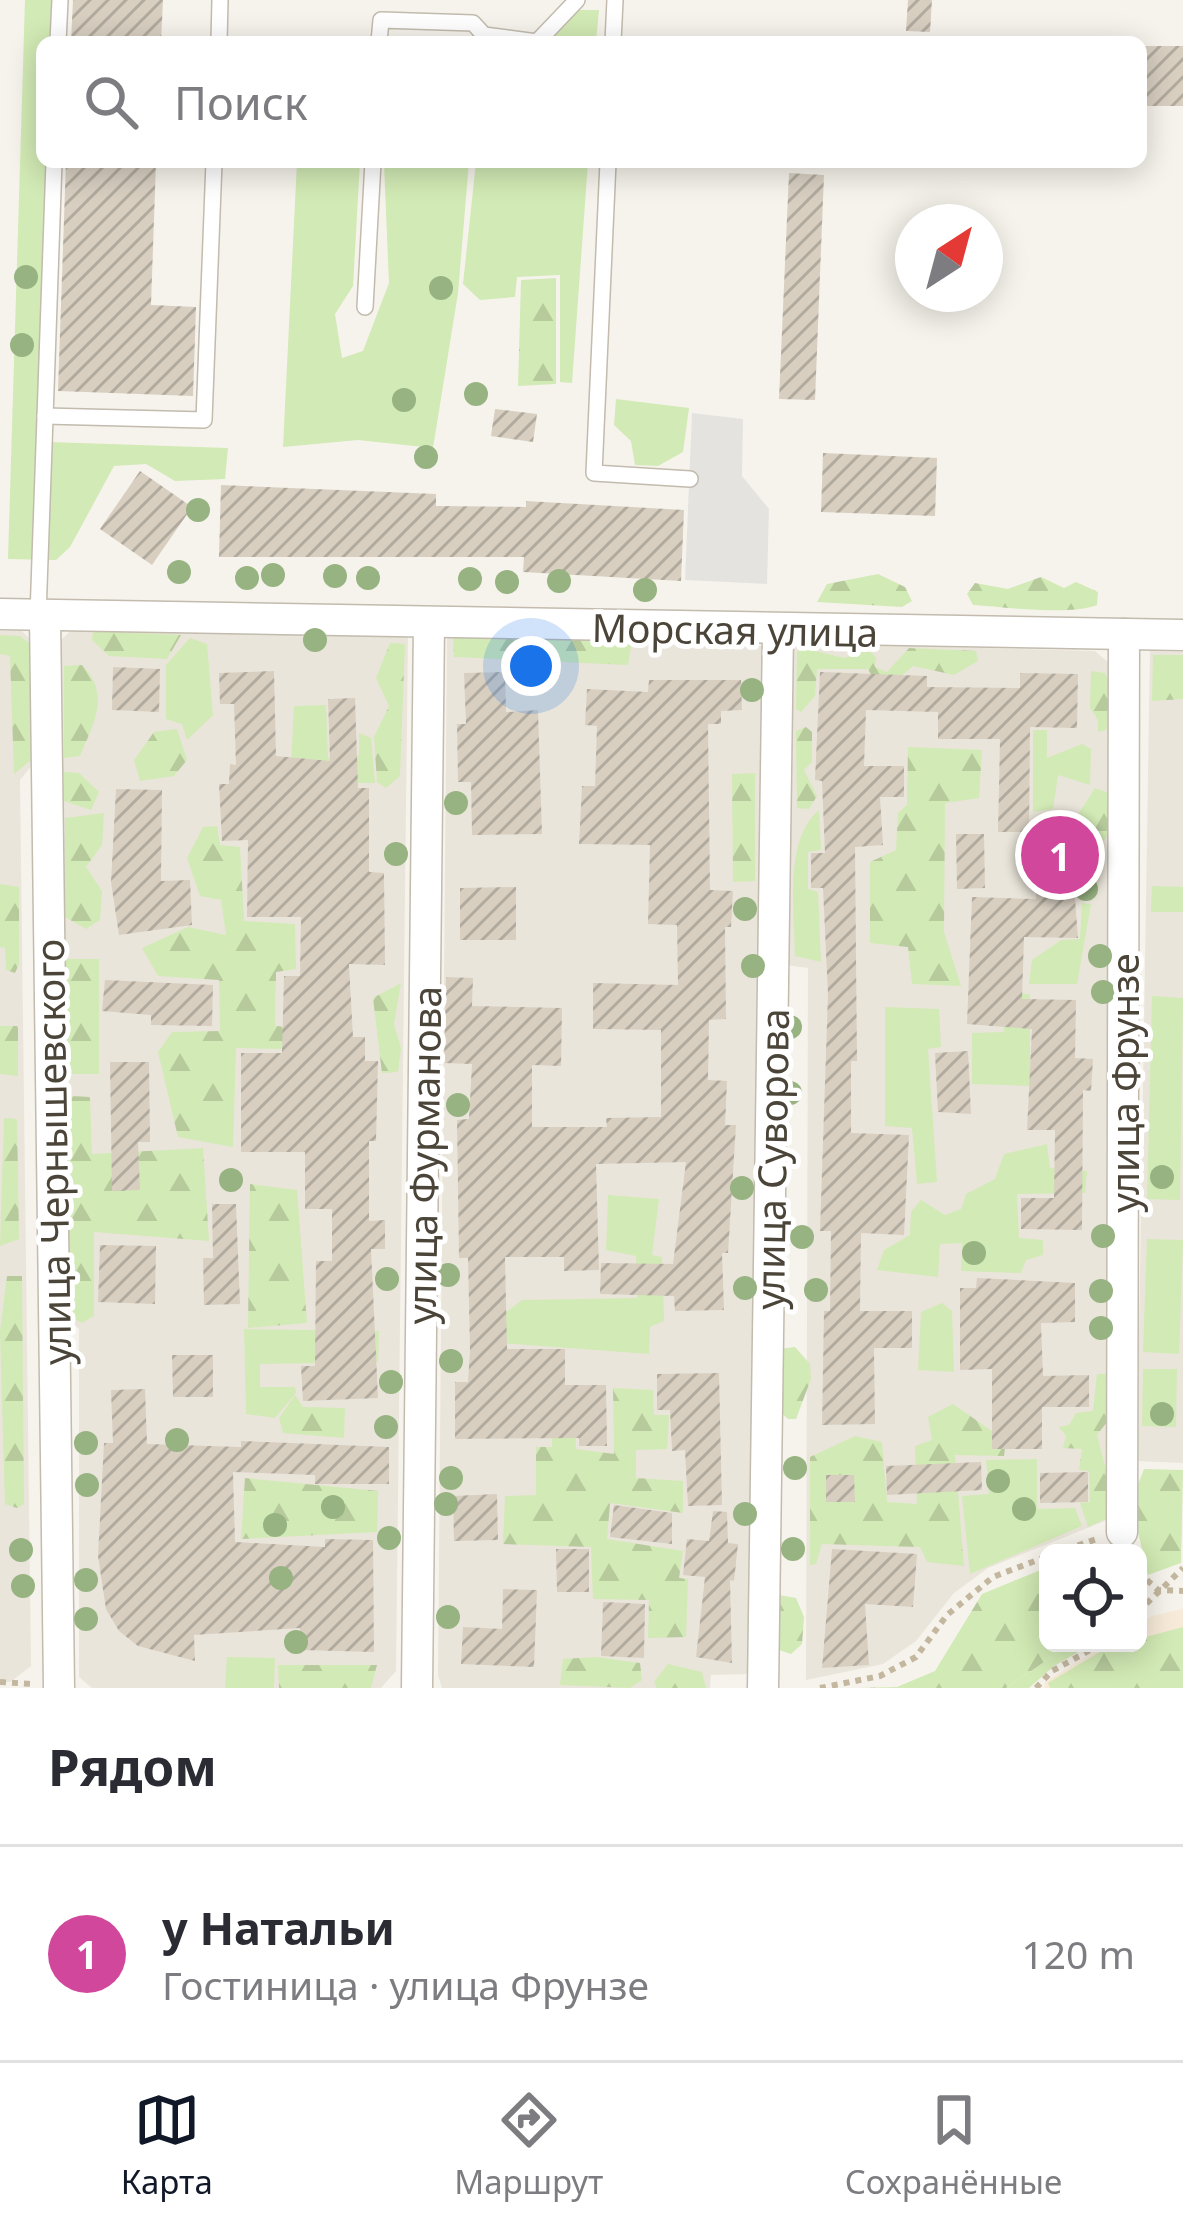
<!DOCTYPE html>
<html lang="ru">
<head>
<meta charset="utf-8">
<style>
	body { margin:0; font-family:"Noto Sans",sans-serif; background:#f7f7f7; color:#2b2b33 }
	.controls { position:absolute; right:36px; bottom:36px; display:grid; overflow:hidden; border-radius:18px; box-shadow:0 6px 30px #0003 }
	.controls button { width:108px; height:108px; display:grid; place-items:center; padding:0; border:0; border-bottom:3px solid #e1e1e2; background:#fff; color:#2b2b33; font:60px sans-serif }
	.compass { position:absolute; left:895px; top:204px; width:108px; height:108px; border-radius:50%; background:#fff; box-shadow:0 6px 30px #0003; rotate:36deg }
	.you { position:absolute; left:531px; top:666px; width:42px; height:42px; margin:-30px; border:9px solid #fff; border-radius:50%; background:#1a73e8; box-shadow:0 0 0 18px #1a73e833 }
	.badge { display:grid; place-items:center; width:78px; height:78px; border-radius:50%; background:#111827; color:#fff; font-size:39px; font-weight:700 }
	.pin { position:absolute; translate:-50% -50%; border:6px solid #fff; box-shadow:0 3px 12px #0006 }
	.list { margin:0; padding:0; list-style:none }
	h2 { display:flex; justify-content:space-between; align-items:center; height:156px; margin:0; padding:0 48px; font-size:51px }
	h2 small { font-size:39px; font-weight:400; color:#7c7c81 }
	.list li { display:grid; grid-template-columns:78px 1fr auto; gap:36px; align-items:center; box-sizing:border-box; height:216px; padding:0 48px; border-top:3px solid #e1e1e2 }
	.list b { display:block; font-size:45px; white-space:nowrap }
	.list p { margin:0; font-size:39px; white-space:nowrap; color:#7c7c81 }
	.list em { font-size:39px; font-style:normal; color:#7c7c81 }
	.icon { flex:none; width:66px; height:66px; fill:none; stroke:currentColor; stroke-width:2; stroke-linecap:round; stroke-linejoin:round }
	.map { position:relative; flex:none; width:1183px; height:1688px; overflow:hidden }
	.search { position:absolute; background:#fff; box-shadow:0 6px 30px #0003; left:36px; right:36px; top:36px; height:132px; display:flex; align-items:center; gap:30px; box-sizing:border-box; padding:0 42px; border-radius:18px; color:#7c7c81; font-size:45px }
	.sheet { height:372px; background:#fff }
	nav { display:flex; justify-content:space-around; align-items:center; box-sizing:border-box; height:168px; border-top:3px solid #e1e1e2; background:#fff; font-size:33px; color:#7c7c81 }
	nav a { display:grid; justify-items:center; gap:6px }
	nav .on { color:#111827 }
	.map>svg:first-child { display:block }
</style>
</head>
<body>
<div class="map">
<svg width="1183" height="1688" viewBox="0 0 1183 1688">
	<defs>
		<pattern id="forest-firs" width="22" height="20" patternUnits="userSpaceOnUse" patternTransform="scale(3)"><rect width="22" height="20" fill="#d2eab5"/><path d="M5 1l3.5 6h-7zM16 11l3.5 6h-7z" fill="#b6ca9c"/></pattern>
		<pattern id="building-hatch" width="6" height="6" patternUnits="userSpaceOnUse" patternTransform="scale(3)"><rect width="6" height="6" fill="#d8cfc1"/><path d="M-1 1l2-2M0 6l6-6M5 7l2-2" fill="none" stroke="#b1aa9e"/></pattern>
	</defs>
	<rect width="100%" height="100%" fill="#f6f3ec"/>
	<!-- residential -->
	<g fill="#eae5da">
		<path d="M73 629 408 634 396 1671 381 1688H92L79 1677V1328L65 1322 54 646Z"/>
		<path d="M0 631H22L32 641 37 759 20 780 31 1666 10 1682H0Z"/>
		<path d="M447 635 762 646 748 1674 711 1675 710 1688H442L438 1675Z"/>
		<path d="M794 643 1095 651 1110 664V1519L988 1568 954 1593 916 1641 883 1664 806 1680 808 968 786 965Z"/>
		<path d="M1150 651 1183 652V1463L1137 1461Z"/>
	</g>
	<!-- commercial -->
	<path fill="#f7ead8" d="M1183 1609V1688H1044L1045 1682 1108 1643H1138V1624L1152 1616Z"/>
	<!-- green -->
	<g fill="#d2eab5">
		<path d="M25 0H66L64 42H42V162H60L50 442 228 448 225 479 175 481 146 464 114 466 70 547 56 560 8 559Z"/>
		<path d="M578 10H599L596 42H549Z"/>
		<path d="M297 162H360L353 286 335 314 342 358 363 351 389 283 384 164 469 162 458 293 433 448 358 440 283 447Z"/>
		<path d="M476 162H588L572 383 560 382V275L517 277 515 297 480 300 463 284Z"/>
		<path d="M616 399 689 408 683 452 658 466 635 465 631 441 614 425Z"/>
		<path d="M190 638 207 644 213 715 187 740 182 724 166 719V665Z"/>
		<path d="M326 705 328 758 359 755V733L371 738 375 783H290L294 706Z"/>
		<path d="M1033 730H1047V758L1082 744 1091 749 1090 785 1058 775 1053 809 1033 812Z"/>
		<path d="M819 810 821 850 808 852V889L818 892 821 962 795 956C795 914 783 840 819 810Z"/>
		<path d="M1152 886 1183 887V912H1151Z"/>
		<path d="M1082 903 1091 904 1077 984H1029L1032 960 1061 940 1080 939Z"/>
		<path d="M1003 993 1030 994V1086L972 1084V1033L1004 1032Z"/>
		<path d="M1152 996 1183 998 1180 1200 1147 1199Z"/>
		<path d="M885 1007 939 1009 941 1047 928 1049 937 1182 917 1184 912 1128 885 1126Z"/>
		<path d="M1047 1144 1050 1168 1087 1171 1085 1193 1017 1194 1019 1238 1043 1240V1255L1026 1260 1021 1273 961 1271 962 1243 940 1244 938 1277 877 1270 884 1250 910 1235 911 1212 921 1200 945 1215 961 1209 966 1194 995 1179 1004 1154Z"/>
		<path d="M608 1195 659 1199 652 1255 662 1257 664 1321 650 1327 649 1354 501 1343V1316L522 1300 637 1298 636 1256 606 1250Z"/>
		<path d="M1147 1239 1183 1240 1179 1354 1143 1352Z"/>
		<path d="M942 1303 952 1311 954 1372 918 1370 921 1312Z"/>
		<path d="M244 1329 379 1331 378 1362 260 1364V1387H295L296 1393 275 1418 246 1414Z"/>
		<path d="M1143 1369H1177L1176 1427 1142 1426Z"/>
		<path d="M1037 1459V1509L1075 1508 1082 1526 970 1574 962 1496 989 1494 986 1460Z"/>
		<path d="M1072 1643H1094L1054 1666 1029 1688H1006Z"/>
		<path d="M227 1657 275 1658 274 1688H225Z"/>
	</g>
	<!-- forest -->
	<g fill="url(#forest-firs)">
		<path d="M556 278V384L518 386 521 280Z"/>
		<path d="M878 574 905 587 912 601 902 607 817 602 827 584Z"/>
		<path d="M1041 577 1064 588 1076 582 1098 592 1097 605C1068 616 1007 607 973 605L967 594 975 583 1008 589Z"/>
		<path d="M93 631 181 635 167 659 109 656 92 640Z"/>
		<path d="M633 634 628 665 454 657 453 635Z"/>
		<path d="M0 635 20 636 30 644 31 760 14 774 10 656 0 654Z"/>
		<path d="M390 643 405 644 400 776 386 788 377 782 374 737 389 706 376 678Z"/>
		<path d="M803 648 844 658 868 650 876 657 875 667 887 672 909 648 976 651 978 661 954 675 913 666 898 679 872 677 868 669H817L815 696 801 712 796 709 797 652Z"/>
		<path d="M1153 655H1183V699L1152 701Z"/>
		<path d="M82 665C111 694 94 723 80 756L64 758V666Z"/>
		<path d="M1091 671 1105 673C1114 692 1113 710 1106 730L1098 732V720L1090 708Z"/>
		<path d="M806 727 812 732V762L804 770 817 796 809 809 797 808 796 731Z"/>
		<path d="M177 729 187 760 174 776 140 781 134 760 154 732Z"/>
		<path d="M908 747 982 750 979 798 945 803 944 932 961 986 912 984 908 947 870 943V862L896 850 898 813 907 805Z"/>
		<path d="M64 772 79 773 99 792 91 810 64 801Z"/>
		<path d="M755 773V881L733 882 732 774Z"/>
		<path d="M1095 788 1109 793 1110 832 1102 843 1094 840 1092 823 1074 821Z"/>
		<path d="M104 813 102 845 86 867 102 891 100 920 86 929 65 917V818Z"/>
		<path d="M217 826 220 845 240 847 244 921 295 924 296 969 276 972 275 1026 324 1029 283 1049 236 1048 233 1147 178 1137 158 1052 172 1032 220 1031 219 980 158 976 142 948 188 927 226 935 221 900 200 896 187 858 203 827Z"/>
		<path d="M0 884 19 887V964L15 973 6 970 5 948 0 947Z"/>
		<path d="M65 959H99V1074H64Z"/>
		<path d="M401 983 394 1024 401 1048 398 1072 382 1073 373 998Z"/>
		<path d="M0 1026H18V1076L0 1074Z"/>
		<path d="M71 1096 90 1097 92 1154 203 1148 209 1241 94 1232V1316L82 1323 69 1316 65 1146Z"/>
		<path d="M4 1118 17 1119 19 1239 0 1246Z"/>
		<path d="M250 1184 297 1190 307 1323 248 1328Z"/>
		<path d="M7 1276H22L24 1504 17 1508 5 1504 0 1331Z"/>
		<path d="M795 1347 810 1364 811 1379 796 1419H788L772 1405 779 1349Z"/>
		<path d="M1097 1374H1108L1107 1422 1097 1435 1108 1477V1518L1088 1527 1080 1503 1090 1502 1089 1471 1079 1470 1082 1449 1063 1448 1066 1436 1059 1427 1069 1425 1076 1413 1093 1411Z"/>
		<path d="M613 1388 653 1390 654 1415H669L667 1449 636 1450V1478L683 1481V1513L610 1503 607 1539 683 1551 679 1578 688 1579 686 1637 648 1638 649 1600 593 1599 591 1547 503 1544 505 1496 536 1495V1447H552V1390H574L576 1449 614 1454Z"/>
		<path d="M295 1395 303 1407 345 1408 344 1438 283 1433 279 1418Z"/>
		<path d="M953 1404 1006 1441 1004 1456 955 1455 964 1566 927 1562 920 1547 822 1544 816 1564 810 1565V1457L855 1436 882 1442 887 1502 917 1504 915 1446 932 1440 928 1417Z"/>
		<path d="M1144 1469 1183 1470 1181 1563 1148 1575 1131 1502Z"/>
		<path d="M245 1478 378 1491 377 1532 241 1539Z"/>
		<path d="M1048 1567V1643H1072L1006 1688H857L897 1687 935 1671 982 1594Z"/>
		<path d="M779 1595 796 1598 804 1617 802 1644 791 1654 776 1649Z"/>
		<path d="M1183 1627V1688H1050L1048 1683 1108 1647Z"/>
		<path d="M597 1657 640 1663 642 1680 630 1688 560 1685 563 1659Z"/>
		<path d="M668 1664 702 1672 706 1688H657L654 1682Z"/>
		<path d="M278 1665H377L371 1688H279Z"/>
	</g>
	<!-- parking -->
	<path fill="#e5e3e0" d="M692 413 743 419 742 476 769 509 767 584 685 580Z"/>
	<!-- building -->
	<g fill="url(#building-hatch)">
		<path d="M73 0H163L161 42H71Z"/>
		<path d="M908 0H932L930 32 906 31Z"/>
		<rect x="1141" y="46" width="42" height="60"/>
		<path d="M66 162H156L151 305 196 307 193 396 58 391Z"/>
		<path d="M789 173 824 175 815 400 779 399Z"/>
		<path d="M495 409 537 414 533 442 491 436Z"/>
		<path d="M823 453 937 458 935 516 821 512Z"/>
		<path d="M140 471 192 507 152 565 100 529Z"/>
		<path d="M221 485 436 494V506L526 507V501L684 510 681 581 523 572 524 557H219Z"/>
		<path d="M113 667 160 669 159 712 112 710Z"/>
		<path d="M274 671 276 756 330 761 328 699 355 698 358 788H369V872L384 873 385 965 349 964 353 1037H365V1061H378L376 1141H369V1221L385 1220V1249H371L378 1398 303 1401 301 1366H315L316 1261H332V1209H305V1152H241V1053H282L284 976H300L301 917H247L248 840 222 841 219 784H229L230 764 236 765 234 704H220L219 673Z"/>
		<path d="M505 672 506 712 538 710 542 834 472 835 471 782H458L457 724H466L464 673Z"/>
		<path d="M820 672 927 676V687L1020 688V673L1078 674 1077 728 1030 727 1029 832H998L1000 739H938V712L866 710 864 766H904V797H880L883 845 855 847 857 1061H851V1133L909 1135 904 1235 861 1233 860 1311H912V1348H874L875 1424 822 1425 824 1311H830L831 1231H820L828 994 823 888H811V853H825L822 781 815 780Z"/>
		<path d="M649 680H741L742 710 721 711V724H708L710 890 733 891 731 927H725L726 1019 709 1020 708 1080 727 1081 725 1125H736L728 1253H722L724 1310 675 1311 674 1296 600 1294 601 1263 673 1264 686 1162 596 1164 599 1270 564 1271V1257H505L507 1349H565V1385H606L607 1446H579V1438L455 1439V1382H468L470 1350 468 1258H459L457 1120 469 1119 472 1064 444 1063 446 977 473 978 472 1006 562 1008 561 1066 532 1065V1127H607L606 1118 661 1117V1030L593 1029V983L678 985 677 925 648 924 650 845 579 844 582 786H595L597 726 585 725 587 689 648 692Z"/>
		<path d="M116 789 162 790 161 881 190 880 192 925 119 935 111 882Z"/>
		<path d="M1036 823 1088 824V848H1071L1078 938 1024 937 1022 999 1076 1000 1075 1058 1093 1059 1091 1091 1083 1090 1082 1230 1021 1229V1198H1054L1055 1130H1027L1032 1029 967 1024 972 897 1036 899Z"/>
		<path d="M956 834H984L985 888 957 889Z"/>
		<path d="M516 887V940H460V888Z"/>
		<path d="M105 980 213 985 212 1026 151 1025V1015L102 1011Z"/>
		<path d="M968 1051 971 1114 938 1112 935 1053Z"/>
		<path d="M110 1062H149L150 1142H138L140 1190 112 1191Z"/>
		<path d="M212 1204H236L240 1304 204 1305 203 1258H213Z"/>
		<path d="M100 1245 156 1246 155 1304 98 1302Z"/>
		<path d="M977 1278 1075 1283V1322L1041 1323 1043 1376 1089 1375V1407H1042V1449H992V1369L960 1370V1288H976Z"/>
		<path d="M172 1355H213V1397H173Z"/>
		<path d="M719 1373 722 1505 688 1506 685 1450 672 1451 670 1410H657V1374Z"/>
		<path d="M145 1389 147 1444 241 1447V1441L389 1447V1484H315V1475L233 1472 235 1542 325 1547V1539L373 1540 374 1652 300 1650V1628L194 1635 195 1661 138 1646 119 1631 106 1609 98 1556 104 1443H113L111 1390Z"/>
		<path d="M981 1462 982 1490 887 1495 886 1466Z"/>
		<path d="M1088 1472V1502L1040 1503V1473Z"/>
		<path d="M826 1475H854L855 1502H826Z"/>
		<path d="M497 1494 498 1540 454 1541 453 1496Z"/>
		<path d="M614 1505 672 1513V1544L610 1537Z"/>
		<path d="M713 1511 727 1512 728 1543 738 1544 734 1581 730 1580 732 1663 696 1657 705 1577 683 1575 687 1539 709 1541Z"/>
		<path d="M556 1549H589V1592H557Z"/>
		<path d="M832 1549 917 1554 913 1607 865 1604 869 1665 822 1668Z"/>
		<path d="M503 1589 537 1590 534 1667 461 1664 463 1627 502 1629Z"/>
		<path d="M603 1602 645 1604 644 1658 601 1656Z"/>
	</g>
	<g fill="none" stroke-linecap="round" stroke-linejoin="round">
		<defs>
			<g id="lane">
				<path d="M58 42 60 0"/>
				<path d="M219 42 220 0"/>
				<path d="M379 42 381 20 473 23 484 35 537 42 577 0"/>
				<path d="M613 42 615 0"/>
				<path d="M608 162 594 473 690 479"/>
				<path d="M365 307 373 162"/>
				<path d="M45 416 204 420 214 162"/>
				<path d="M38 616 54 162"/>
			</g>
			<g id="street">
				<path d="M0 614 1183 635"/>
				<path d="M45 616 59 1688"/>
				<path d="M1122 1532 1124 634"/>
				<path d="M417 1688 429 623"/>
				<path d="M763 1688 778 631"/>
			</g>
		</defs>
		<!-- lane casing -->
		<use href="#lane" stroke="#c2bbae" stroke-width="18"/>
		<!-- street casing -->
		<use href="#street" stroke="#c2bbae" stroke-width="33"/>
		<!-- path -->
		<g stroke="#c4b79f" stroke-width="6" stroke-dasharray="6 6" stroke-linecap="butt">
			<path d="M1055 1553 1097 1539"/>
			<path d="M1138 1572 1158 1590 1183 1591"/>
			<path d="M1138 1612 1183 1568"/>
			<path d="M0 1682 32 1684"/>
			<path d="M820 1688 880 1676 916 1657 947 1615 993 1577 1048 1556"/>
			<path d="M1036 1688 1052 1671 1103 1643"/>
		</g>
		<!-- lane -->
		<use href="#lane" stroke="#fff" stroke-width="15"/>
		<!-- street -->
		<use href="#street" stroke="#fff" stroke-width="30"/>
	</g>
	<!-- trees -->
	<g fill="#97b381">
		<circle cx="26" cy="277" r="12"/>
		<circle cx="441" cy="288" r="12"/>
		<circle cx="22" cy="345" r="12"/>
		<circle cx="476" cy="394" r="12"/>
		<circle cx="404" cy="400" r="12"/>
		<circle cx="426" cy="457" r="12"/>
		<circle cx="198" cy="510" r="12"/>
		<circle cx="179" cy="572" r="12"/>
		<circle cx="273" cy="575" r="12"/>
		<circle cx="335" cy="576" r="12"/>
		<circle cx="247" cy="578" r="12"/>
		<circle cx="368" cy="578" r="12"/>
		<circle cx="470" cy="579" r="12"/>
		<circle cx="559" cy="581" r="12"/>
		<circle cx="507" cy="582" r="12"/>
		<circle cx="645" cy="590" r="12"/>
		<circle cx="315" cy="640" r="12"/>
		<circle cx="752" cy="690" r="12"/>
		<circle cx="456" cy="803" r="12"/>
		<circle cx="396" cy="854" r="12"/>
		<circle cx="1086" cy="889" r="12"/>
		<circle cx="745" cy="909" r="12"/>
		<circle cx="1100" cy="956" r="12"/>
		<circle cx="753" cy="966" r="12"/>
		<circle cx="1103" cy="992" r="12"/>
		<circle cx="790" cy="1027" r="12"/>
		<circle cx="790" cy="1093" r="12"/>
		<circle cx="458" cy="1105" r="12"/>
		<circle cx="1162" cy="1177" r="12"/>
		<circle cx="231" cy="1180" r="12"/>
		<circle cx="742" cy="1188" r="12"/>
		<circle cx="1103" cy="1236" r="12"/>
		<circle cx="802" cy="1237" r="12"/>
		<circle cx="974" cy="1253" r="12"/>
		<circle cx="448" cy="1275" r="12"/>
		<circle cx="387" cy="1279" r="12"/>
		<circle cx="745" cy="1288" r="12"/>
		<circle cx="816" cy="1290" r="12"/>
		<circle cx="1101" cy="1291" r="12"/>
		<circle cx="1101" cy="1328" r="12"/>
		<circle cx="451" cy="1361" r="12"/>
		<circle cx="391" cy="1382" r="12"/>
		<circle cx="1162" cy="1414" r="12"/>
		<circle cx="386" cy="1427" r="12"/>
		<circle cx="177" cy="1440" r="12"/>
		<circle cx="86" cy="1443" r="12"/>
		<circle cx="795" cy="1468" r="12"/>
		<circle cx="451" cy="1478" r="12"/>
		<circle cx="998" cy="1481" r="12"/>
		<circle cx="87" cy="1485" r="12"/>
		<circle cx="446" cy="1504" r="12"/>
		<circle cx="333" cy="1507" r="12"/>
		<circle cx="1024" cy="1509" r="12"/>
		<circle cx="745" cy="1514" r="12"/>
		<circle cx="275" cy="1525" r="12"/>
		<circle cx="389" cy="1538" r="12"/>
		<circle cx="793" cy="1549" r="12"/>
		<circle cx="21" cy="1550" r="12"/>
		<circle cx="281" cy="1578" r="12"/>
		<circle cx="86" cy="1580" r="12"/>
		<circle cx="23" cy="1586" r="12"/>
		<circle cx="448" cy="1617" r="12"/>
		<circle cx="86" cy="1619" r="12"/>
		<circle cx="296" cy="1642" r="12"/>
	</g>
	<g text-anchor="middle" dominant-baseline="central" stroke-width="10" stroke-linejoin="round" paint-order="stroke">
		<!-- street labels -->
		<g font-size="39" fill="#4b4439" stroke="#fff">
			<text transform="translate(735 629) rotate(1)">Морская улица</text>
			<text transform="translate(1123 1083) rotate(-90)">улица Фрунзе</text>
			<text transform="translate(52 1152) rotate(-91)">улица Чернышевского</text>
			<text transform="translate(423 1155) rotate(-89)">улица Фурманова</text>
			<text transform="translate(771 1159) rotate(-89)">улица Суворова</text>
		</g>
	</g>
</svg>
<div class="controls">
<button><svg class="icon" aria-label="locate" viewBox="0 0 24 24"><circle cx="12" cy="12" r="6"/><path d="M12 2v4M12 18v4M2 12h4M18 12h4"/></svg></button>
</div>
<svg class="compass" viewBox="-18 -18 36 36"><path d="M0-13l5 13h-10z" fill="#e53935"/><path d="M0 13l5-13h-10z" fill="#7c7c81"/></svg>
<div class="you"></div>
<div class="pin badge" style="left:1060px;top:855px;background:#d1479c">1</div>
<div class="search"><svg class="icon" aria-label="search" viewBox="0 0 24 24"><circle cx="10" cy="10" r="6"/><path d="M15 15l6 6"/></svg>Поиск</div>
</div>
<section class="sheet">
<h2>Рядом<small></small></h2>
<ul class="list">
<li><span class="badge" style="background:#d1479c">1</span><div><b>у Натальи</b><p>Гостиница · улица Фрунзе</p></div><em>120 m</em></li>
</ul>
</section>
<nav>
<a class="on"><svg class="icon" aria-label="map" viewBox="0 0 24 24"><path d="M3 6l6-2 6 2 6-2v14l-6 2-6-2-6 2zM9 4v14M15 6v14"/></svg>Карта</a>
<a><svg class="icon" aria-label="directions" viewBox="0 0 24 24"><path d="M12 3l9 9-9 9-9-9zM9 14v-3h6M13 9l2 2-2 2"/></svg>Маршрут</a>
<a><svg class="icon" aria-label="saved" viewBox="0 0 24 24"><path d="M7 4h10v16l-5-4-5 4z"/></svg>Сохранённые</a>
</nav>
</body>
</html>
